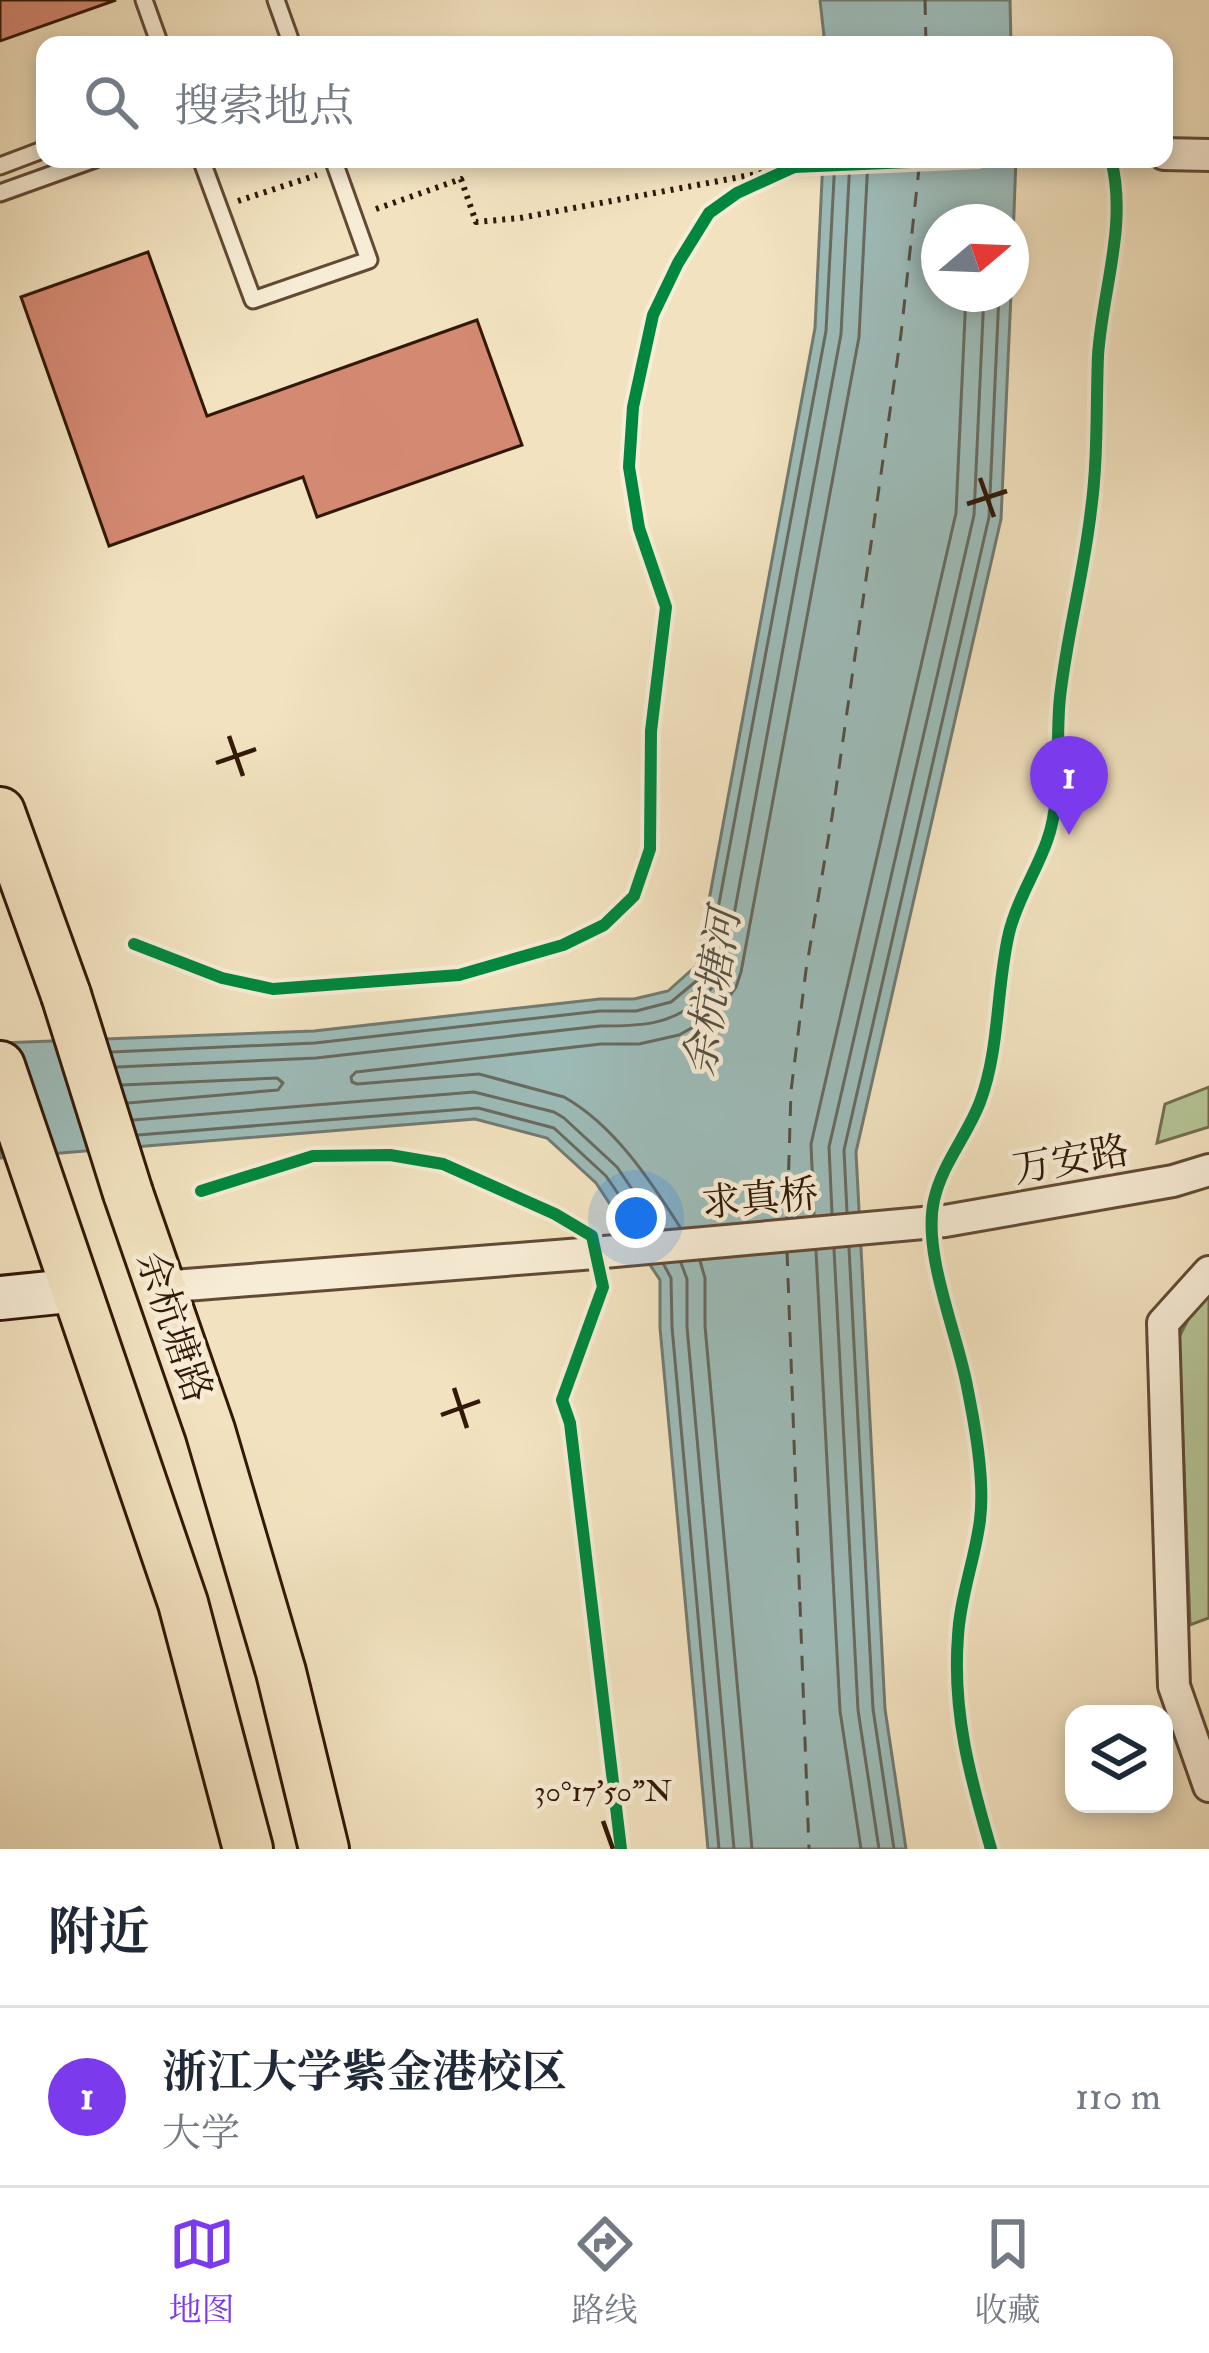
<!DOCTYPE html>
<html lang="zh">
<head>
<meta charset="utf-8">
<style>
	body { margin:0; font-family:"IM FELL Double Pica","Noto Serif SC",serif; background:#f2f2f3; color:#1f2937 }
	.controls { position:absolute; right:36px; bottom:36px; display:grid; overflow:hidden; border-radius:24px; box-shadow:0 6px 18px #0003 }
	.controls button { width:108px; height:108px; display:grid; place-items:center; padding:0; border:0; border-bottom:3px solid #e0e1e3; background:#fff; color:#1f2937; font:60px sans-serif }
	.compass { position:absolute; left:921px; top:204px; width:108px; height:108px; border-radius:50%; background:#fff; box-shadow:0 6px 18px #0003; rotate:71deg }
	.you { position:absolute; left:636px; top:1218px; width:42px; height:42px; margin:-30px; border:9px solid #fff; border-radius:50%; background:#1a73e8; box-shadow:0 0 0 18px #1a73e833 }
	.badge { display:grid; place-items:center; width:78px; height:78px; border-radius:50%; background:#7c3aed; color:#fff; font-size:39px; font-weight:700 }
	.pin { position:absolute; translate:-50% -99px; filter:drop-shadow(0 3px 6px #0008) }
	.pin::after { content:''; position:absolute; top:63px; width:42px; height:36px; background:inherit; clip-path:polygon(0 0,100% 0,50% 100%) }
	.list { margin:0; padding:0; list-style:none }
	h2 { display:flex; justify-content:space-between; align-items:center; height:156px; margin:0; padding:0 48px; font-size:51px }
	h2 small { font-size:39px; font-weight:400; color:#747a83 }
	.list li { display:grid; grid-template-columns:78px 1fr auto; gap:36px; align-items:center; box-sizing:border-box; height:180px; padding:0 48px; border-top:3px solid #e0e1e3 }
	.list b { display:block; font-size:45px; white-space:nowrap }
	.list p { margin:0; font-size:39px; white-space:nowrap; color:#747a83 }
	.list em { font-size:39px; font-style:normal; color:#747a83 }
	.icon { flex:none; width:66px; height:66px; fill:none; stroke:currentColor; stroke-width:2; stroke-linecap:round; stroke-linejoin:round }
	.map { position:relative; flex:none; width:1209px; height:1849px; overflow:hidden }
	.search { position:absolute; background:#fff; box-shadow:0 6px 18px #0003; left:36px; right:36px; top:36px; height:132px; display:flex; align-items:center; gap:30px; box-sizing:border-box; padding:0 42px; border-radius:24px; color:#747a83; font-size:45px }
	.sheet { height:336px; background:#fff }
	nav { display:flex; justify-content:space-around; align-items:center; box-sizing:border-box; height:168px; border-top:3px solid #e0e1e3; background:#fff; font-size:33px; color:#747a83 }
	nav a { display:grid; justify-items:center; gap:6px }
	nav .on { color:#7c3aed }
	.map>svg:first-child { display:block }
</style>
</head>
<body>
<div class="map">
<svg width="1209" height="1849" viewBox="0 0 1209 1849">
	<rect width="100%" height="100%" fill="#f2e2bf"/>
	<filter id="stains"><feTurbulence type="fractalNoise" baseFrequency=".00167" numOctaves="4"/><feColorMatrix values="0 0 0 0 .2 0 0 0 0 .09 0 0 0 0 .02 0 0 0 .5 -.17"/></filter>
	<radialGradient id="worn" r=".72"><stop offset=".6" stop-color="#630" stop-opacity="0"/><stop offset="1" stop-color="#630" stop-opacity=".3"/></radialGradient>
	<!-- green -->
	<g fill="#b5c496" stroke="#746e4e" stroke-width="3">
		<path d="M1209 1087V1127L1157 1143 1165 1104Z"/>
		<path d="M1209 1293V1618L1190 1625 1179 1337 1196 1304Z"/>
	</g>
	<!-- water -->
	<g fill="#9dbcb9" stroke="#727a71" stroke-width="3">
		<path d="M820 0H1010L1011 45H825Z"/>
		<path d="M823 159H1016L1011 291V222H939V294H1011L1001 519 856 1152 885 1709 906 1849H708L660 1328V1280L596 1183 547 1138 475 1119 0 1158V1043L314 1031 600 999H634L668 991 697 965 815 328Z"/>
	</g>
	<g fill="none" stroke-linecap="round" stroke-linejoin="round">
		<!-- shore -->
		<g stroke="#686a60" stroke-width="3">
			<path d="M112 1052 315 1043 600 1011H636L671 1002 706 973 826 331 835 159"/>
			<path d="M117 1067 316 1058 600 1026C639 1026 670 1026 700 999 711 989 719 983 724 969L841 334 850 159"/>
			<path d="M122 1085 277 1078 283 1083 278 1090 128 1103"/>
			<path d="M133 1120 474 1092 554 1112 564 1118 617 1167 659 1229"/>
			<path d="M138 1135 478 1108 554 1128 606 1176 643 1230"/>
			<path d="M847 1212 844 1150 989 517 999 294"/>
			<path d="M832 1213 829 1147 974 515 984 294"/>
			<path d="M814 1215 811 1144 956 513 966 294"/>
			<path d="M680 1227C650 1180 614 1125 564 1097L479 1074 357 1084 352 1082 351 1077 356 1072 601 1044H639L679 1035 697 1025 728 998 736 987 741 972 859 337 868 159"/>
			<path d="M849 1248 873 1709 894 1849"/>
			<path d="M834 1249 858 1710 879 1849"/>
			<path d="M816 1251 840 1711 861 1849"/>
			<path d="M700 1261 705 1278V1326L752 1849"/>
			<path d="M681 1263 687 1279V1327L734 1849"/>
			<path d="M664 1265 671 1278 672 1327 719 1849"/>
		</g>
		<!-- ferry -->
		<g stroke="#575145" stroke-width="3" stroke-dasharray="15 12" stroke-linecap="butt">
			<path d="M925 0 926 45"/>
			<path d="M787 1224 791 1091 806 970 832 817 901 334 920 159"/>
			<path d="M787 1251 809 1849"/>
		</g>
	</g>
	<!-- building -->
	<g fill="#d48972" stroke="#321806" stroke-width="3">
		<path d="M0 0H116L0 41Z"/>
		<path d="M148 252 207 416 477 320 522 445 317 517 303 477 109 546 21 297Z"/>
	</g>
	<g fill="none" stroke-linecap="round" stroke-linejoin="round">
		<defs>
			<g id="lane">
				<path d="M144 0 160 45"/>
				<path d="M276 0 292 45"/>
				<path d="M201 159 253 300 369 260 333 159"/>
				<path d="M0 166 45 149"/>
				<path d="M0 193 95 159"/>
			</g>
			<g id="street">
				<path d="M1164 154 1209 155"/>
				<path d="M1209 1272 1163 1323 1174 1686 1209 1786"/>
				<path d="M160 1287 582 1254 945 1221 1173 1181 1209 1170"/>
			</g>
			<path id="secondary" d="M0 1298 78 1290"/>
			<g id="primary">
				<path d="M0 812 66 995"/>
				<path d="M0 1066 183 1603 248 1849"/>
				<path d="M128 1193 210 1430 281 1672 324 1849"/>
			</g>
		</defs>
		<!-- lane casing -->
		<use href="#lane" stroke="#624a34" stroke-width="21"/>
		<!-- street casing -->
		<use href="#street" stroke="#624a34" stroke-width="36"/>
		<!-- secondary casing -->
		<use href="#secondary" stroke="#321806" stroke-width="48"/>
		<!-- primary casing -->
		<use href="#primary" stroke="#321806" stroke-width="54"/>
		<!-- path -->
		<g stroke="#321806" stroke-width="6" stroke-dasharray="3 6" stroke-linecap="butt">
			<path d="M238 201 317 175"/>
			<path d="M376 209 461 179 476 222 520 218 794 167"/>
		</g>
		<!-- lane -->
		<use href="#lane" stroke="#f7ecd5" stroke-width="15"/>
		<!-- street -->
		<use href="#street" stroke="#f7ecd5" stroke-width="30"/>
		<!-- secondary -->
		<use href="#secondary" stroke="#f7ecd5" stroke-width="42"/>
		<!-- primary -->
		<use href="#primary" stroke="#f2e2bf" stroke-width="48"/>
		<defs>
			<path id="primary-bridge" d="M66 995 128 1193"/>
		</defs>
		<!-- primary-bridge casing -->
		<use href="#primary-bridge" stroke="#321806" stroke-width="54" stroke-linecap="butt"/>
		<!-- primary-bridge -->
		<use href="#primary-bridge" stroke="#f2e2bf" stroke-width="48"/>
		<defs>
			<g id="cycleway">
				<path d="M794 167 979 159"/>
				<path d="M134 944 222 978 273 989 459 975 563 945 604 925 634 896 650 849 651 731 666 607 639 528 629 467 633 407 653 315 678 263 709 213 737 193 794 167 790 159"/>
				<path d="M201 1191 313 1156 390 1155 443 1164 555 1214 592 1236 603 1287 562 1400 570 1423 621 1849"/>
				<path d="M991 1849C970 1777 952 1712 958 1636 960 1597 975 1559 980 1520 985 1480 975 1426 967 1386 957 1332 922 1253 934 1200 942 1164 967 1136 980 1102 1000 1049 996 988 1009 933 1017 900 1036 872 1047 841 1063 796 1055 744 1060 697 1067 634 1084 573 1091 510 1098 459 1096 407 1098 356 1102 291 1128 225 1111 159"/>
			</g>
		</defs>
		<!-- cycleway casing -->
		<use href="#cycleway" stroke="#f7ecd5" stroke-width="20"/>
		<!-- cycleway -->
		<use href="#cycleway" stroke="#00873e" stroke-width="12"/>
	</g>
	<!-- ticks -->
	<path fill="none" stroke="#321806" stroke-width="4.5" d="M980 478 994 517M967 504 1007 491M229 736 243 776M216 763 256 749M454 1388 467 1428M441 1415 480 1401M603 1821 613 1849"/>
	<g text-anchor="middle" dominant-baseline="central" stroke-width="9" stroke-linejoin="round" paint-order="stroke">
		<!-- street labels -->
		<g font-size="39" fill="#321806" stroke="#f7ecd5">
			<text transform="translate(1071 1160) rotate(-10)">万安路</text>
			<text transform="translate(760 1199) rotate(-5)">求真桥</text>
			<text transform="translate(174 1327) rotate(71)">余杭塘路</text>
		</g>
		<!-- water labels -->
		<g font-size="42" font-style="italic" fill="#575145" stroke="#f7ecd5">
			<text transform="translate(713 993) rotate(-81)">余杭塘河</text>
		</g>
	</g>
	<g font-size="30" text-anchor="middle" fill="#321806" stroke="#f7ecd5" stroke-width="9" stroke-linejoin="round" paint-order="stroke">
		<text x="603" y="1801">30°17'50"N</text>
	</g>
	<rect width="100%" height="100%" filter="url(#stains)"/>
	<rect width="100%" height="100%" fill="url(#worn)"/>
</svg>
<div class="controls">
<button><svg class="icon" aria-label="layers" viewBox="0 0 24 24"><path d="M12 4l9 5-9 5-9-5zM3 14l9 5 9-5"/></svg></button>
</div>
<svg class="compass" viewBox="-18 -18 36 36"><path d="M0-13l5 13h-10z" fill="#e53935"/><path d="M0 13l5-13h-10z" fill="#747a83"/></svg>
<div class="you"></div>
<div class="pin badge" style="left:1069px;top:835px">1</div>
<div class="search"><svg class="icon" aria-label="search" viewBox="0 0 24 24"><circle cx="10" cy="10" r="6"/><path d="M15 15l6 6"/></svg>搜索地点</div>
</div>
<section class="sheet">
<h2>附近<small></small></h2>
<ul class="list">
<li><span class="badge">1</span><div><b>浙江大学紫金港校区</b><p>大学</p></div><em>110 m</em></li>
</ul>
</section>
<nav>
<a class="on"><svg class="icon" aria-label="map" viewBox="0 0 24 24"><path d="M3 6l6-2 6 2 6-2v14l-6 2-6-2-6 2zM9 4v14M15 6v14"/></svg>地图</a>
<a><svg class="icon" aria-label="directions" viewBox="0 0 24 24"><path d="M12 3l9 9-9 9-9-9zM9 14v-3h6M13 9l2 2-2 2"/></svg>路线</a>
<a><svg class="icon" aria-label="saved" viewBox="0 0 24 24"><path d="M7 4h10v16l-5-4-5 4z"/></svg>收藏</a>
</nav>
</body>
</html>
